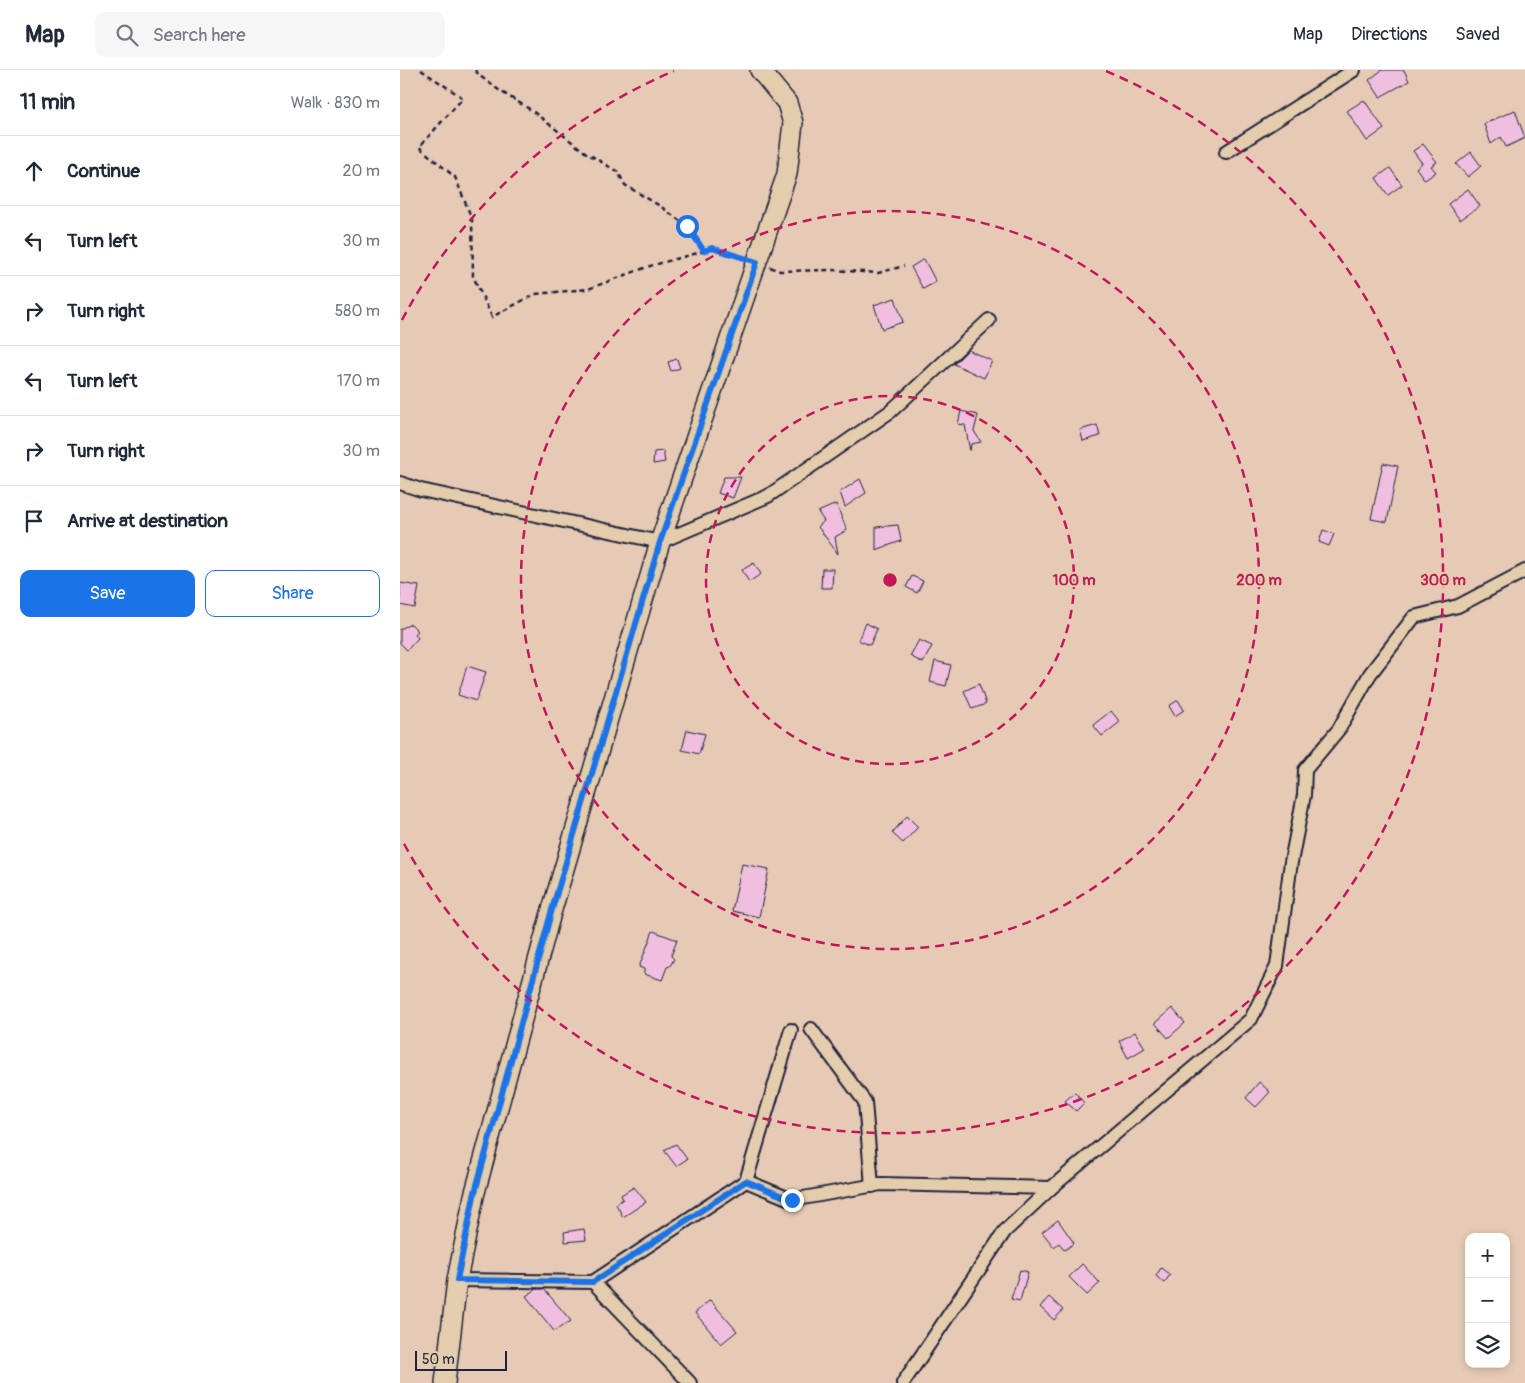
<!DOCTYPE html>
<html lang="en">
<head>
<meta charset="utf-8">
<style>
	body { margin:0; font-family:Pangolin,sans-serif; background:#f6f6f7; color:#1f2937 }
	.controls { position:absolute; right:15px; bottom:15px; display:grid; overflow:hidden; border-radius:10px; box-shadow:0 2px 8px #0003 }
	.controls button { width:45px; height:45px; display:grid; place-items:center; padding:0; border:0; border-bottom:1px solid #e0e1e3; background:#fff; color:#1f2937; font:25px sans-serif }
	.scale { position:absolute; left:15px; bottom:12px; width:92px; box-sizing:border-box; padding-left:5px; border:2px solid #22223b; border-top:0; font-size:14px; line-height:18px; white-space:nowrap; color:#22223b; -webkit-text-stroke:4px #e3cdac; paint-order:stroke }
	.stop { position:absolute; width:15px; height:15px; margin:-11px; border:4px solid #1a73e8; border-radius:50%; background:#fff }
	.stop.end { background:#1a73e8; border-color:#fff; box-shadow:0 1px 5px #0008 }
	.list { margin:0; padding:0; list-style:none }
	h2 { display:flex; justify-content:space-between; align-items:center; height:65px; margin:0; padding:0 20px; font-size:21px }
	h2 small { font-size:16px; font-weight:400; color:#747a83 }
	.list li { display:grid; grid-template-columns:32px 1fr auto; gap:15px; align-items:center; box-sizing:border-box; height:70px; padding:0 20px; border-top:1px solid #e0e1e3 }
	.list b { display:block; font-size:19px; white-space:nowrap }
	.list em { font-size:16px; font-style:normal; color:#747a83 }
	.actions { display:flex; gap:10px; padding:15px 20px }
	.actions a { flex:1; padding:11px 0; border:1px solid #1a73e8; border-radius:10px; text-align:center; font-size:18px; color:#1a73e8 }
	.actions .main { background:#1a73e8; color:#fff }
	.icon { flex:none; width:28px; height:28px; fill:none; stroke:currentColor; stroke-width:2; stroke-linecap:round; stroke-linejoin:round }
	.map { position:relative; flex:none; width:1125px; height:1313px; overflow:hidden }
	header { display:flex; align-items:center; gap:30px; box-sizing:border-box; height:70px; padding:0 25px; background:#fff; border-bottom:1px solid #e0e1e3 }
	header strong { font-size:24px }
	nav { display:flex; gap:28px; margin-inline-start:auto; font-size:18px }
	.search { width:350px; height:45px; background:#f6f6f7; display:flex; align-items:center; gap:12px; box-sizing:border-box; padding:0 18px; border-radius:10px; color:#747a83; font-size:19px }
	main { display:flex }
	aside { flex:1; background:#fff }
	.map>svg:first-child { display:block }
</style>
</head>
<body>
<header>
<strong>Map</strong>
<div class="search"><svg class="icon" aria-label="search" viewBox="0 0 24 24"><circle cx="10" cy="10" r="6"/><path d="M15 15l6 6"/></svg>Search here</div>
<nav><a>Map</a><a>Directions</a><a>Saved</a></nav>
</header>
<main>
<aside>
<h2>11 min<small>Walk · 830 m</small></h2>
<ul class="list">
<li><svg class="icon" aria-label="ahead" viewBox="0 0 24 24"><path d="M12 20V5M6 11l6-6 6 6"/></svg><div><b>Continue</b></div><em>20 m</em></li>
<li><svg class="icon" aria-label="left" viewBox="0 0 24 24"><path d="M17 20v-9H6M10 6l-5 5 5 5"/></svg><div><b>Turn left</b></div><em>30 m</em></li>
<li><svg class="icon" aria-label="right" viewBox="0 0 24 24"><path d="M7 20v-9h11M14 6l5 5-5 5"/></svg><div><b>Turn right</b></div><em>580 m</em></li>
<li><svg class="icon" aria-label="left" viewBox="0 0 24 24"><path d="M17 20v-9H6M10 6l-5 5 5 5"/></svg><div><b>Turn left</b></div><em>170 m</em></li>
<li><svg class="icon" aria-label="right" viewBox="0 0 24 24"><path d="M7 20v-9h11M14 6l5 5-5 5"/></svg><div><b>Turn right</b></div><em>30 m</em></li>
<li><svg class="icon" aria-label="arrive" viewBox="0 0 24 24"><path d="M6 21V4h12l-3 4 3 4H6"/></svg><div><b>Arrive at destination</b></div></li>
</ul>
<div class="actions"><a class="main">Save</a><a>Share</a></div>
</aside>
<div class="map">
<svg width="1125" height="1313" viewBox="0 0 1125 1313">
	<rect width="100%" height="100%" fill="#e6cab6"/>
	<filter id="ink" filterUnits="userSpaceOnUse"><feTurbulence type="fractalNoise" baseFrequency=".02" numOctaves="2"/><feDisplacementMap in="SourceGraphic" scale="10" xChannelSelector="R" yChannelSelector="G"/><feConvolveMatrix kernelMatrix="1 2 1 2 8 2 1 2 1" color-interpolation-filters="sRGB"/></filter>
	<g filter="url(#ink)">
		<!-- building -->
		<g fill="#f0bfdf" stroke="#22223b">
			<path d="M982 0H1004L1009 11 980 27 969 10Z"/>
			<path d="M964 30 984 59 967 71 947 41Z"/>
			<path d="M1115 40 1125 68 1106 77 1101 67 1091 74 1084 54Z"/>
			<path d="M1023 74 1037 92 1031 96 1036 102 1025 110 1016 98 1022 93 1013 81Z"/>
			<path d="M1071 82 1081 96 1068 107 1056 94Z"/>
			<path d="M990 98 1002 115 988 125 976 108Z"/>
			<path d="M1068 119 1080 136 1060 150 1048 134Z"/>
			<path d="M524 189 536 212 523 219 511 197Z"/>
			<path d="M495 228 503 252 482 259 474 235Z"/>
			<path d="M568 280 592 291 584 308 554 294Z"/>
			<path d="M277 289 280 298 271 301 268 292Z"/>
			<path d="M561 341 578 345 574 361 581 372 571 374 570 381 565 355 558 354Z"/>
			<path d="M697 355 700 366 683 371 680 360Z"/>
			<path d="M263 381 265 392 253 394 254 382Z"/>
			<path d="M983 393 998 396 987 452 971 449Z"/>
			<path d="M324 407H341L333 428 318 423Z"/>
			<path d="M460 409 466 423 445 437 440 422Z"/>
			<path d="M436 434 447 460 435 467 438 484 418 457 424 451 418 442Z"/>
			<path d="M498 455 501 471 476 480V457Z"/>
			<path d="M923 460 934 464 929 476 919 472Z"/>
			<path d="M354 493 361 504 349 512 342 500Z"/>
			<path d="M422 499H433L432 518H421Z"/>
			<path d="M512 506 523 511 517 523 506 517Z"/>
			<path d="M0 513 19 516 15 538 0 535Z"/>
			<path d="M466 553 477 559 470 575 458 570Z"/>
			<path d="M11 554 18 561 15 564 18 568 7 580 0 573V559Z"/>
			<path d="M519 570 532 576 523 593 510 586Z"/>
			<path d="M535 591 551 595 546 616 530 612Z"/>
			<path d="M67 596 86 602 76 631 58 625Z"/>
			<path d="M579 614 586 634 572 639 564 621Z"/>
			<path d="M778 630 784 640 775 646 769 636Z"/>
			<path d="M711 641 720 652 702 666 693 655Z"/>
			<path d="M287 660 305 664 299 684 282 680Z"/>
			<path d="M507 746 518 757 503 773 492 763Z"/>
			<path d="M342 794 369 799 359 847 332 841Z"/>
			<path d="M253 861 277 870 271 886 274 889 270 896 267 897 262 910 244 904V899L239 897Z"/>
			<path d="M772 938 785 953 768 968 755 953Z"/>
			<path d="M735 962 745 978 728 988 719 971Z"/>
			<path d="M859 1012 870 1022 856 1037 846 1028Z"/>
			<path d="M675 1022 684 1033 676 1041 665 1031Z"/>
			<path d="M276 1074 287 1089 276 1096 264 1080Z"/>
			<path d="M234 1117 246 1132 223 1147 216 1134 223 1129 221 1125Z"/>
			<path d="M658 1150 674 1173 665 1180 659 1173 654 1177 642 1162Z"/>
			<path d="M184 1159 186 1170 165 1172 164 1162Z"/>
			<path d="M682 1194 700 1213 687 1225 669 1207Z"/>
			<path d="M761 1198 770 1205 764 1213 756 1206Z"/>
			<path d="M620 1200 628 1202 620 1231 611 1229Z"/>
			<path d="M137 1219H144L171 1251 154 1261 126 1226Z"/>
			<path d="M649 1227 663 1240 654 1250 640 1237Z"/>
			<path d="M310 1230 337 1261 321 1274 295 1243Z"/>
		</g>
		<g fill="none" stroke-linecap="round" stroke-linejoin="round">
			<defs>
				<g id="street">
					<path d="M826 82 954 0"/>
					<path d="M0 413 21 420 260 472 368 426 491 341 589 250"/>
					<path d="M411 959 465 1032 472 1116"/>
					<path d="M346 1111 392 1130 481 1114 651 1118"/>
					<path d="M57 1210 193 1212 346 1111 391 960"/>
					<path d="M193 1212 290 1313"/>
					<path d="M503 1313 605 1161 651 1118 851 949 877 896 891 792 904 725 905 700 939 659 970 604 1014 547 1058 536 1125 501"/>
				</g>
				<path id="secondary" d="M45 1313 57 1210 74 1126 151 843 260 472 387 104 393 53 387 33 360 0"/>
			</defs>
			<!-- street casing -->
			<use href="#street" stroke="#22223b" stroke-width="16"/>
			<!-- secondary casing -->
			<use href="#secondary" stroke="#22223b" stroke-width="22"/>
			<!-- path -->
			<g stroke="#22223b" stroke-width="2.5" stroke-dasharray="5 4" stroke-linecap="butt">
				<path d="M21 0 63 28 19 77 55 107 72 149 73 206 92 247 135 224 188 219 250 196 312 179 344 188"/>
				<path d="M75 0 80 6 100 21 131 40 185 82 218 102 225 115 260 136 287 156 304 181"/>
				<path d="M370 197 380 201 433 200 478 203 504 196"/>
			</g>
			<!-- street -->
			<use href="#street" stroke="#e3cdac" stroke-width="12"/>
			<!-- secondary -->
			<use href="#secondary" stroke="#e3cdac" stroke-width="19"/>
		</g>
	</g>
	<g fill="none" stroke-linecap="round" stroke-linejoin="round" filter="url(#ink)">
		<!-- route -->
		<path stroke="#1a73e8" stroke-width="6" d="M287 156 304 181 312 178 357 192 260 472 151 843 74 1126 57 1210 193 1212 346 1111 392 1130"/>
	</g>
	<!-- distance rings -->
	<g fill="none" stroke="#c2185b" stroke-width="2.5" stroke-dasharray="9 6">
		<circle cx="490" cy="510" r="184"/>
		<circle cx="490" cy="510" r="369"/>
		<path d="M2 250A553 553 0 0 1 274 1M706 1A553 553 0 1 1 2 770"/>
	</g>
	<circle cx="490" cy="510" r="8" fill="#c2185b" stroke="#e3cdac" stroke-width="2.5"/>
	<g font-size="15" text-anchor="middle" font-weight="bold" fill="#c2185b" stroke="#e3cdac" stroke-width="4" stroke-linejoin="round" paint-order="stroke">
		<text x="674" y="515">100 m</text>
		<text x="859" y="515">200 m</text>
		<text x="1043" y="515">300 m</text>
	</g>
</svg>
<div class="controls">
<button>+</button>
<button>−</button>
<button><svg class="icon" aria-label="layers" viewBox="0 0 24 24"><path d="M12 4l9 5-9 5-9-5zM3 14l9 5 9-5"/></svg></button>
</div>
<div class="scale">50 m</div>
<div class="stop" style="left:287px;top:156px"></div>
<div class="stop end" style="left:392px;top:1130px"></div>
</div>
</main>
</body>
</html>
